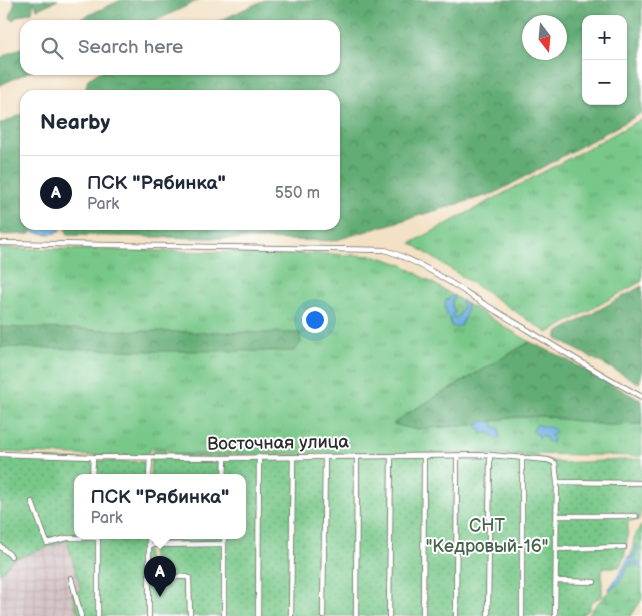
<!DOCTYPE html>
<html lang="en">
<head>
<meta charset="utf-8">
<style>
	body { margin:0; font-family:"Balsamiq Sans",sans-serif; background:#f6f6f7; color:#1f2937 }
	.controls { position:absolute; right:15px; top:15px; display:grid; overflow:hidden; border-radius:10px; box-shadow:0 1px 4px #0004 }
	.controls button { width:45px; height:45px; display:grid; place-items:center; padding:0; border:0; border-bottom:1px solid #e0e1e3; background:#fff; color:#1f2937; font:25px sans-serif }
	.compass { position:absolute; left:522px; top:15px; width:45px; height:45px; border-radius:50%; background:#fff; box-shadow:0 1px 4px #0004; rotate:164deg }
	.you { position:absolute; left:314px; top:319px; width:18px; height:18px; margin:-12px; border:4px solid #fff; border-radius:50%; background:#1a73e8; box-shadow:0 0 0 8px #1a73e833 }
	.badge { display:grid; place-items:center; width:32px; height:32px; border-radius:50%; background:#111827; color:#fff; font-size:16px; font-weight:700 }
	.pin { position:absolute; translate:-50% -41px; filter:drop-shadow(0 1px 2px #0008) }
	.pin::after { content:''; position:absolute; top:26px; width:18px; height:15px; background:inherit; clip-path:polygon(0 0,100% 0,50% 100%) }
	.popup { position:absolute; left:74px; top:474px; width:172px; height:65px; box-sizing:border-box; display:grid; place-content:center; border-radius:10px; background:#fff; filter:drop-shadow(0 1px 4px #0005); font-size:16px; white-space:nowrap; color:#747a83 }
	.popup b { font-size:19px; color:#1f2937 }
	.popup::after { content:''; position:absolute; left:50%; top:100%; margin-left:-10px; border:10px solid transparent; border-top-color:#fff }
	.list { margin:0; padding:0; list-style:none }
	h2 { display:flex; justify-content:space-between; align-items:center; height:65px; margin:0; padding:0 20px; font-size:21px }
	h2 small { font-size:16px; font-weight:400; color:#747a83 }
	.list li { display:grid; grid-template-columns:32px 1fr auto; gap:15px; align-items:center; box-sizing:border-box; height:75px; padding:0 20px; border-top:1px solid #e0e1e3 }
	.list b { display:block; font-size:19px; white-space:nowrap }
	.list p { margin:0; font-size:16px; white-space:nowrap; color:#747a83 }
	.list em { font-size:16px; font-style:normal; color:#747a83 }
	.icon { flex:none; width:28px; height:28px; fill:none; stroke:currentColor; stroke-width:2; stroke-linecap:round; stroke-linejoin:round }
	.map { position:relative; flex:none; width:642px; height:616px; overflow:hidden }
	.search { position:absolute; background:#fff; box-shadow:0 1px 4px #0004; left:20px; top:20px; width:320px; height:55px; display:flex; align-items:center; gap:12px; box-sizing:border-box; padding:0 18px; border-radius:15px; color:#747a83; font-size:19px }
	.panel { position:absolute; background:#fff; box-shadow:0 1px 4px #0004; left:20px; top:90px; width:320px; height:140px; border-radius:15px }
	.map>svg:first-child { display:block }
</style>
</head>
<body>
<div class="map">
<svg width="642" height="616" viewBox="0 0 642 616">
	<defs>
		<pattern id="industrial-grid" width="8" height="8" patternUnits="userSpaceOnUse" patternTransform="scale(1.25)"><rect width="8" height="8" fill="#d2bfc0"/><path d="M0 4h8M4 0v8" fill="none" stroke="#b4a4a5"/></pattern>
		<pattern id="grass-tufts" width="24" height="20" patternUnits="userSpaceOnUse" patternTransform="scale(1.25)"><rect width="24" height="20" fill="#78c889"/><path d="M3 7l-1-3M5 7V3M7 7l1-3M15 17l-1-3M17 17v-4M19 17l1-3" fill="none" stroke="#63a370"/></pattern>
		<pattern id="forest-crowns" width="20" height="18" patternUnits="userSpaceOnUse" patternTransform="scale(1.25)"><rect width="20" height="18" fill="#62ac75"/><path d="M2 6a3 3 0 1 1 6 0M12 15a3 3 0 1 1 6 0" fill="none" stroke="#518c60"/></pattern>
		<pattern id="wetland-marsh" width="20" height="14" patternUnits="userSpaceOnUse" patternTransform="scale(1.25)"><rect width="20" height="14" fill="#78c889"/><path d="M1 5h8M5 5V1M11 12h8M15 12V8" fill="none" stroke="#63a370"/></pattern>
		<pattern id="garden-dots" width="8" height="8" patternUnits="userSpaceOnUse" patternTransform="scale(1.25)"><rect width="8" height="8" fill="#78c889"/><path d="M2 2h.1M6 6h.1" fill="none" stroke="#63a370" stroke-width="1.8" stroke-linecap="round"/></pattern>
	</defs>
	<rect width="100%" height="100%" fill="#fff"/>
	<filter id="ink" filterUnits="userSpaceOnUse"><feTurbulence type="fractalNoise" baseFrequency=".02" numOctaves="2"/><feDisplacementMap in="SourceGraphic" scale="10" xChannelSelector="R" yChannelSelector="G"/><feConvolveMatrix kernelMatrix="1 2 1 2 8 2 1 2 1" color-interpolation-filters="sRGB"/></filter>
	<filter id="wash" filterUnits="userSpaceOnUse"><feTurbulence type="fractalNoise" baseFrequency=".0096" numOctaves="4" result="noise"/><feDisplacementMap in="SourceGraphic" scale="20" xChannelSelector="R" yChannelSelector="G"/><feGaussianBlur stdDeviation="1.12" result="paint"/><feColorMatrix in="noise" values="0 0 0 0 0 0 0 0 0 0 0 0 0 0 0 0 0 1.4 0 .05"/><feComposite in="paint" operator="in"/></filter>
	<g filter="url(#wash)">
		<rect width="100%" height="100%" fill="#f2e1c5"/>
		<!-- industrial -->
		<path fill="url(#industrial-grid)" d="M67 540 81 591 79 616H0V574L12 560Z"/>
		<!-- grass -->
		<g fill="url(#grass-tufts)" stroke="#527a5a">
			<path d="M642 119V281L548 333 411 243Z"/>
			<path d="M0 248 332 254 376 256 401 264 530 342 405 415 413 429 473 425 507 418 543 416 605 425 642 424V456L485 453 170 454 167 448 152 447 149 452 143 455 98 456 0 452Z"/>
		</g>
		<!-- forest -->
		<g fill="url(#forest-crowns)" stroke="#466c50" fill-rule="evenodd">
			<path d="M12 0H58L37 9 34 1 32 12 18 16 13 20 10 18C10 11 15 7 15 1Z"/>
			<path d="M121 0H199L147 25H67Z"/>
			<path d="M264 0H642V113L495 193 333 241 68 235 64 225H335V95H84L88 79 103 70H335V25H211ZM586 19H623V101H586ZM530 22H560V52H530Z"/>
			<path d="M25 46V70H33L0 85V58Z"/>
			<path d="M25 113V225H38L31 234 0 235V124Z"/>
			<path d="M642 286V373L639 383 557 339V333Z"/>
			<path d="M0 327 186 332 300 333 301 343 294 351H153L0 347Z"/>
			<path d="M530 342C569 359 604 381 642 401V424L605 425 543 416 507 418 473 425 413 429 393 424 405 415Z"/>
		</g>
		<!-- wetland -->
		<path fill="url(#wetland-marsh)" stroke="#527a5a" d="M642 525V599L631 616H586L619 580 631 555 635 534Z"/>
		<!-- garden -->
		<path fill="url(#garden-dots)" stroke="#527a5a" d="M153 449H165L167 455 258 456 488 454 529 455 561 463 642 459V504L639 520 628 521C627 536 628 555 619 567H604L602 571V596L591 602 589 610 580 616H79L72 593 81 590 67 540 12 560 0 574V457L144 462 146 466V478H78V536H146L148 579 153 578 151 536H242V478H150L151 455Z"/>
		<!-- water -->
		<g fill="#6db1e2" stroke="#4c6e86">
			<path d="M33 225H60V231C51 236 44 234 34 232L32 228Z"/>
			<path d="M454 295 455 296 452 301V307L456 312 453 314 454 318 458 317 463 307 461 301 462 300 467 305 466 314 461 326 455 327 451 326 450 319 447 316 445 308 446 300Z"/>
			<path d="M484 421 493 422 494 427 499 428 500 437 497 439C493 435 487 430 482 434L481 430 476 426Z"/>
			<path d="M537 424C539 425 541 426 543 426 549 428 553 426 556 433L551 435 553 439 552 443 547 441 546 437 542 435 539 438 538 434 534 432 533 430Z"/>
			<path d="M636 543 639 549 635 555V562L642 564V569L635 564 630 563C623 573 621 587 608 590 612 585 628 563 628 556L631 559 636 549 635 544Z"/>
		</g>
	</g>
	<g filter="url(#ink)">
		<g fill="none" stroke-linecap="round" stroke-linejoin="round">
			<defs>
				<g id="minor">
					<path d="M0 243 385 250C422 262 454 285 486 305 538 336 589 368 642 397"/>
					<path d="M0 454 93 457 225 458 490 455 548 460 555 463 557 482 555 616"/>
					<path d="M92 478 93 457"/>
					<path d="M149 478 150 457"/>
					<path d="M224 478 225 458"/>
					<path d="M557 482 642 483"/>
					<path d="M32 502 47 543 67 538H98"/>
					<path d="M557 516H636"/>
					<path d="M98 537V616"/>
					<path d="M150 545 224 544"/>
					<path d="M0 546 11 556"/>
					<path d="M556 549 624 547"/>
					<path d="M151 576 187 577 189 578 190 616"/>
					<path d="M71 578 81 616"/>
					<path d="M556 581 594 582"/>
					<path d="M149 616V536"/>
					<path d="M224 616V536"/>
					<path d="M258 616 259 457"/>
					<path d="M291 616 293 457"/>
					<path d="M323 616 325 457"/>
					<path d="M356 616 357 456"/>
					<path d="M389 616 391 456"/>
					<path d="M423 616 424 457"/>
					<path d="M456 616 457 457"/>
					<path d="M488 616 490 455"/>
					<path d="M522 616V457"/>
				</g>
			</defs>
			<!-- minor casing -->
			<use href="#minor" stroke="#716b61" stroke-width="6"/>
			<!-- minor -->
			<use href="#minor" stroke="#fff" stroke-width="4.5"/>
		</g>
	</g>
	<g text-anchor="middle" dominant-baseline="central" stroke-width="4" stroke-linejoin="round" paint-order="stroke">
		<!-- street labels -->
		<g font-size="18" fill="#2b2b2b" stroke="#fff">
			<text transform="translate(278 443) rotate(-1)">Восточная улица</text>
		</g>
		<!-- park labels -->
		<g font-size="18" fill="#46624c" stroke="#fff">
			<text x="487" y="525">СНТ<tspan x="487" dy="21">"Кедровый-16"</tspan></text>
		</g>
	</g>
</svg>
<div class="controls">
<button>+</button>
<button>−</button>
</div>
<svg class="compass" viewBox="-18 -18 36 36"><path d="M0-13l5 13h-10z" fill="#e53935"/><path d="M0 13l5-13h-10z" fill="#747a83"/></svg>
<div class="you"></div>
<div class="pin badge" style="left:160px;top:597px">A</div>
<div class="popup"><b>ПСК &quot;Рябинка&quot;</b>Park</div>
<div class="search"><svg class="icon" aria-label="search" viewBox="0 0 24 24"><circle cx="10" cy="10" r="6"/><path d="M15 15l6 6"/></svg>Search here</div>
<section class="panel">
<h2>Nearby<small></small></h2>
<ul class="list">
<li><span class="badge">A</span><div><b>ПСК &quot;Рябинка&quot;</b><p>Park</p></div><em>550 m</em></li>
</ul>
</section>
</div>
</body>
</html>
